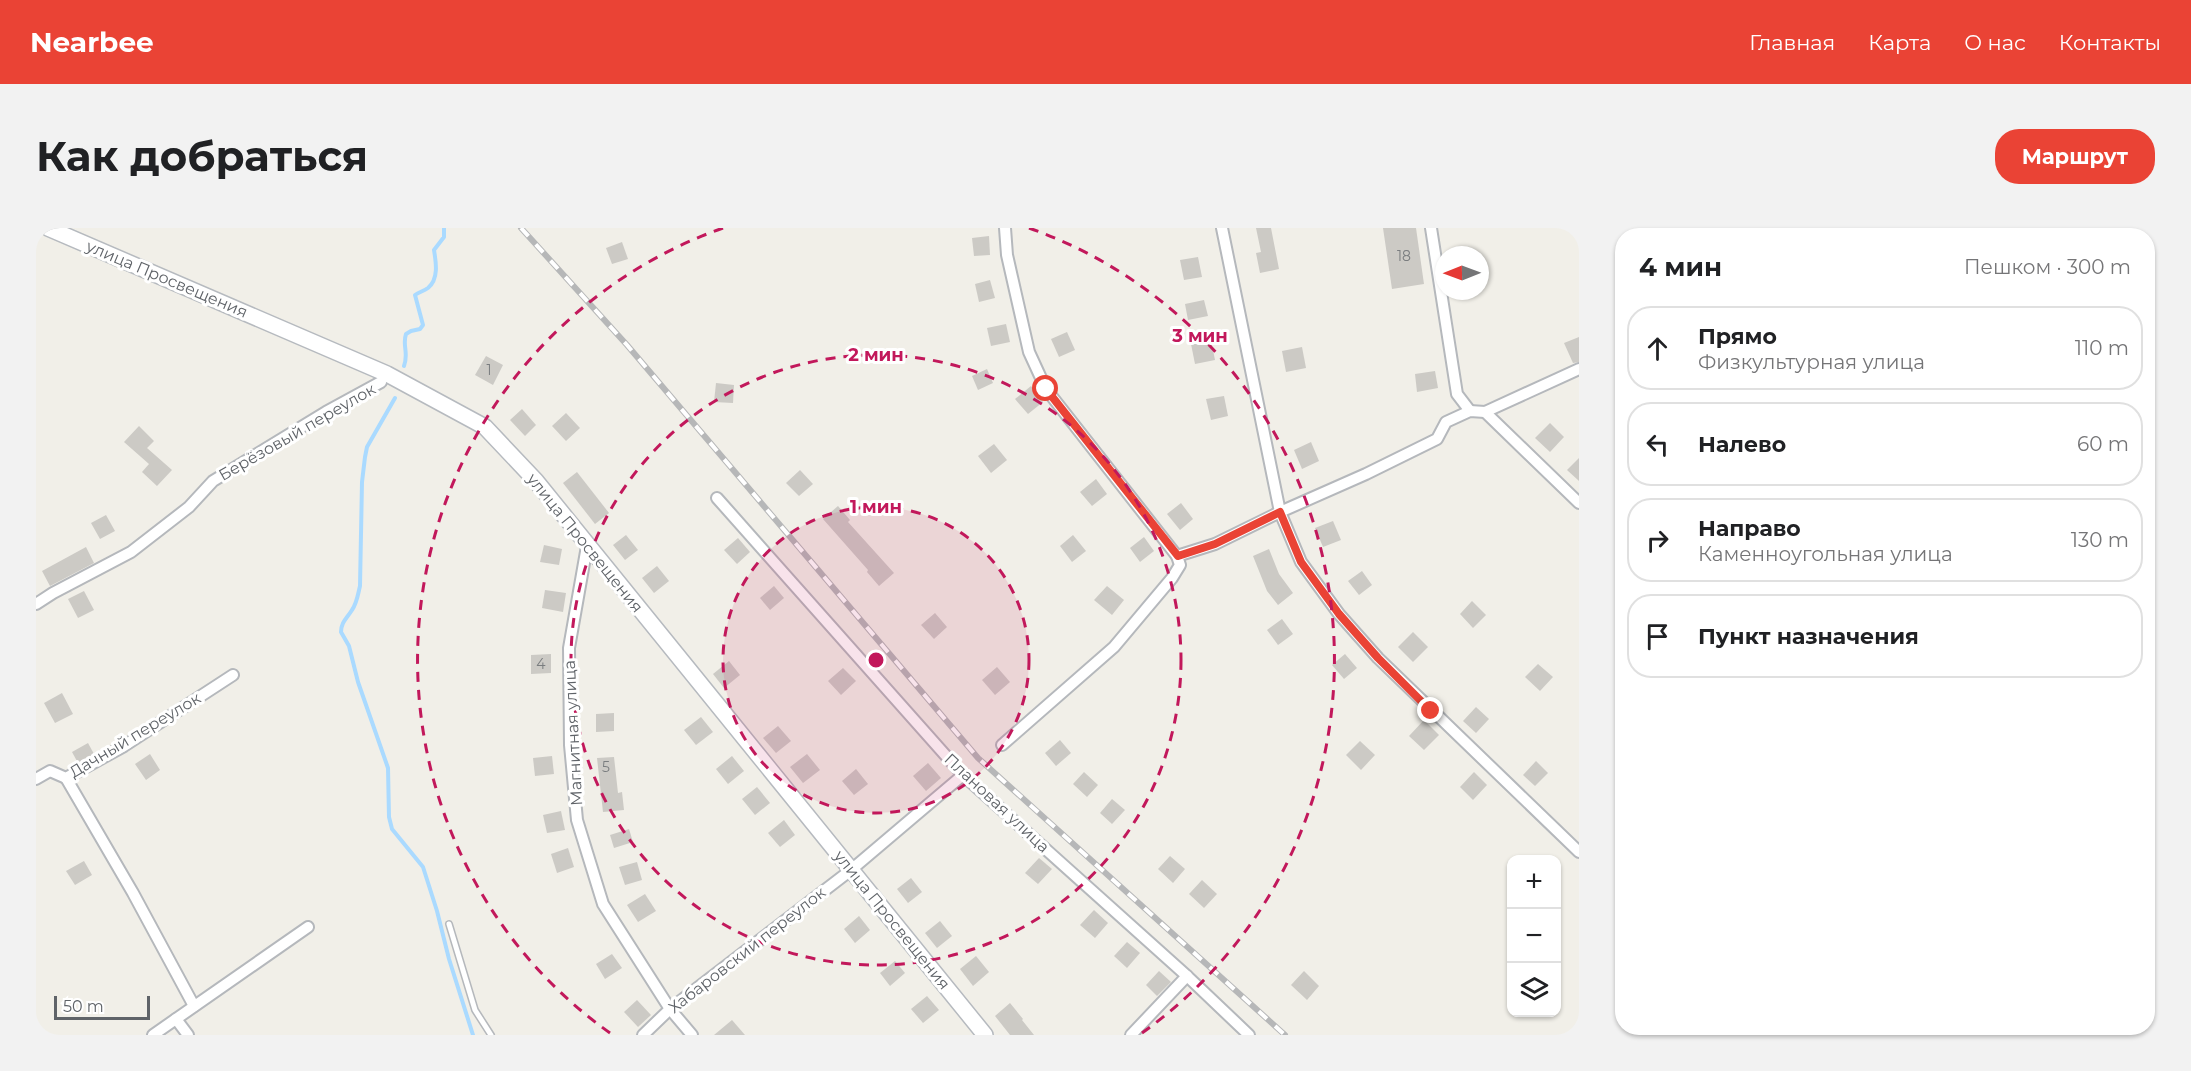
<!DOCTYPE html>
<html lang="ru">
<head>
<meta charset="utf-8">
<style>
	body { margin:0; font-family:Montserrat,sans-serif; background:#f2f2f2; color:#202124 }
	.controls { position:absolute; right:18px; bottom:18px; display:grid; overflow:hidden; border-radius:12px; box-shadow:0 2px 4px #0004 }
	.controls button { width:54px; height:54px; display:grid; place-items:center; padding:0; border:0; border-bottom:2px solid #e0e0e0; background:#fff; color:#202124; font:30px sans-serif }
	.compass { position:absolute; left:1399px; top:18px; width:54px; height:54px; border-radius:50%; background:#fff; box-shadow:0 2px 4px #0004; rotate:269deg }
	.scale { position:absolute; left:18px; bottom:15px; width:96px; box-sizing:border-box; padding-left:6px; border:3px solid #5f6368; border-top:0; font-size:16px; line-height:21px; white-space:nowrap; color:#5f6368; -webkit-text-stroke:4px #fff; paint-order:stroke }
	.stop { position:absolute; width:18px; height:18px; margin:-14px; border:4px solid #ea4335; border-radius:50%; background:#fff }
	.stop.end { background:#ea4335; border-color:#fff; box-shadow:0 2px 6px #0008 }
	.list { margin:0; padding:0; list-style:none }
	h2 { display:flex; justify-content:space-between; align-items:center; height:78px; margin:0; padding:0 24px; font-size:26px }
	h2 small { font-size:20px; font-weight:400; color:#757577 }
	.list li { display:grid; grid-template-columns:39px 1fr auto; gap:18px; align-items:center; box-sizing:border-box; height:84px; margin:0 12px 12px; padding:0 12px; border:2px solid #e0e0e0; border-radius:24px }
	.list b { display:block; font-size:22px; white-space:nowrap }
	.list p { margin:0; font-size:20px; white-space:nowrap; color:#757577 }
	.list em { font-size:20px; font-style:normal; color:#757577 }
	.icon { flex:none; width:33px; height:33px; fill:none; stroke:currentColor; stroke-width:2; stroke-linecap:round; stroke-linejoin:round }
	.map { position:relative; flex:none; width:1543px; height:807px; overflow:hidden; border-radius:24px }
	header { display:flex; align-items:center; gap:36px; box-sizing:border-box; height:84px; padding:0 30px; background:#ea4335; color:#fff }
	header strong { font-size:28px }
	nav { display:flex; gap:33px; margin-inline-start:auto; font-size:21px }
	.intro { display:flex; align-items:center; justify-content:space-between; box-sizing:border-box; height:144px; padding:0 36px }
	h1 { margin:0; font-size:42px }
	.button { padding:15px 27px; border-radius:24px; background:#ea4335; color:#fff; font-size:21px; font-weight:700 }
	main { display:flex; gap:36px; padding:0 36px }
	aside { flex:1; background:#fff; border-radius:24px; box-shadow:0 2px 4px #0004 }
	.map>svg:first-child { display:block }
</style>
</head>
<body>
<header>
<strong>Nearbee</strong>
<nav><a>Главная</a><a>Карта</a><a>О нас</a><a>Контакты</a></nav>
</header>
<div class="intro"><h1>Как добраться</h1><a class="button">Маршрут</a></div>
<main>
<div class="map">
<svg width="1543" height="807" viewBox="0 0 1543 807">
	<rect width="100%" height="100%" fill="#f1efe8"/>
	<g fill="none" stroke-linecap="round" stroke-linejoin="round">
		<!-- stream -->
		<g stroke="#aadaff" stroke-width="4">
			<path d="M368 138C373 125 366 117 370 106L375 103 384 101 387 97 379 67C383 64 388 63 392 60 403 51 400 34 398 22L408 9V0"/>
			<path d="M359 170 331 219 329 229 326 254 324 358C322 366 321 375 316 382 311 390 305 394 305 404L313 418 322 454 352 540 353 589 356 601 387 639 401 683 413 731 437 807"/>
		</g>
	</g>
	<!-- building -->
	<g fill="#cccac5">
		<path d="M1220 0H1235L1243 41 1224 45 1220 25 1225 24Z"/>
		<path d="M1347 0H1380L1388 56 1356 61Z"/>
		<path d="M953 8 954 27 938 28 936 10Z"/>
		<path d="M586 14 592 31 576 36 570 20Z"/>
		<path d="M1162 29 1166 49 1148 52 1144 32Z"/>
		<path d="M954 52 959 70 943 74 939 56Z"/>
		<path d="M1168 72 1172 88 1152 92 1149 76Z"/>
		<path d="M970 96 974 114 955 118 951 100Z"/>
		<path d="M1031 104 1039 122 1023 129 1015 111Z"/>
		<path d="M1543 109V134L1537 135 1528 115Z"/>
		<path d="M1175 112 1179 132 1159 136 1155 116Z"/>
		<path d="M1266 119 1270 140 1250 144 1246 123Z"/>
		<path d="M450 128 467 137 457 157 439 147Z"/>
		<path d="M951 141 957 155 942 162 936 148Z"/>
		<path d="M1399 143 1402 160 1381 164 1379 146Z"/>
		<path d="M680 155 698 157 697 175 678 174Z"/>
		<path d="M995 158 1007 174 992 186 979 171Z"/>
		<path d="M1188 168 1192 188 1175 192 1170 171Z"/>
		<path d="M486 181 500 197 489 208 474 192Z"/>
		<path d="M530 185 544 200 530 213 516 198Z"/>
		<path d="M1514 195 1528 209 1514 224 1499 210Z"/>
		<path d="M103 198 118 213 111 220 136 242 121 258 106 244 113 236 88 214Z"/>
		<path d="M1275 214 1283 233 1266 241 1258 222Z"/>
		<path d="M958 216 971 232 955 245 942 228Z"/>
		<path d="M1543 230V253L1531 242Z"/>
		<path d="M764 242 777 256 763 268 750 255Z"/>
		<path d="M541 244 573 285 559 296 527 255Z"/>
		<path d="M1060 251 1071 266 1056 278 1044 264Z"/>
		<path d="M1145 275 1157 291 1144 302 1131 286Z"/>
		<path d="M802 278 814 292 812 294 858 345 843 358 831 344 832 342 787 291Z"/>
		<path d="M70 287 79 303 64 311 55 295Z"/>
		<path d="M1297 293 1305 312 1287 319 1279 300Z"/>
		<path d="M590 307 602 322 589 332 577 317Z"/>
		<path d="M1037 307 1050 323 1036 334 1024 318Z"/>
		<path d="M1108 309 1118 323 1104 334 1094 320Z"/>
		<path d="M702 310 714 324 701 336 688 322Z"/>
		<path d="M508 317 526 321 523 337 504 334Z"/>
		<path d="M50 319 58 335 14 358 6 343Z"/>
		<path d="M1233 321 1243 346 1257 365 1242 377 1231 363 1217 328Z"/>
		<path d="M621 338 633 353 618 365 606 350Z"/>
		<path d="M1326 343 1336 357 1323 367 1312 353Z"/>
		<path d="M738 358 748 370 734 382 724 370Z"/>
		<path d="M1071 358 1088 372 1076 387 1058 372Z"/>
		<path d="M509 362 530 365 527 384 506 380Z"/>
		<path d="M48 363 58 382 42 390 32 371Z"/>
		<path d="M1436 373 1450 387 1437 400 1424 386Z"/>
		<path d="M899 385 911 399 898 411 885 397Z"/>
		<path d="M1246 391 1257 406 1242 417 1231 402Z"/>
		<path d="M1377 404 1392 419 1377 434 1362 419Z"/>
		<path d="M515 426V445L495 446V427Z"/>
		<path d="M1309 426 1321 440 1308 451 1296 437Z"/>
		<path d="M693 433 704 447 688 460 677 446Z"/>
		<path d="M1502 436 1517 449 1504 463 1489 449Z"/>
		<path d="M961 439 974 454 959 467 946 452Z"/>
		<path d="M807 440 820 453 805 467 792 453Z"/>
		<path d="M26 465 37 486 19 495 8 475Z"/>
		<path d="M1440 479 1453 491 1440 505 1427 493Z"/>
		<path d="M578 485V503L560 504V486Z"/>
		<path d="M665 489 677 504 660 517 648 502Z"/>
		<path d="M1388 492 1403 507 1388 522 1373 508Z"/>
		<path d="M742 498 755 513 740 525 727 510Z"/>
		<path d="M1024 512 1035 525 1020 538 1009 525Z"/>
		<path d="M1324 513 1339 527 1325 542 1310 527Z"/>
		<path d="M52 515 58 526 42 535 36 524Z"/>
		<path d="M114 526 124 542 110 552 99 536Z"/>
		<path d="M771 526 784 542 767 555 754 539Z"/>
		<path d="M516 528 518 546 499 548 497 530Z"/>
		<path d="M696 528 708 543 692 556 680 541Z"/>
		<path d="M578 529 582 565 586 564 588 582 567 584 561 530Z"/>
		<path d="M1500 533 1512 545 1499 558 1487 547Z"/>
		<path d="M892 535 905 550 890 563 877 548Z"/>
		<path d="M820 541 832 556 818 567 806 553Z"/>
		<path d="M1048 544 1062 557 1051 569 1037 556Z"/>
		<path d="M1438 544 1451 557 1437 572 1424 559Z"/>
		<path d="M721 559 734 575 719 587 706 571Z"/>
		<path d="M1076 571 1089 582 1076 596 1064 585Z"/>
		<path d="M525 583 529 602 511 605 507 587Z"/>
		<path d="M748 592 759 607 744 619 732 605Z"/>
		<path d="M593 601 597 614 578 620 574 607Z"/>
		<path d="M532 620 538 639 521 645 515 626Z"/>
		<path d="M1134 628 1149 641 1137 655 1122 641Z"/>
		<path d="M1003 630 1016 641 1002 656 989 645Z"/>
		<path d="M48 633 56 647 39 657 30 643Z"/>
		<path d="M601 634 606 652 589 657 583 639Z"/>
		<path d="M875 650 886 664 872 675 861 661Z"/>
		<path d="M1166 652 1181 666 1168 680 1153 666Z"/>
		<path d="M609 666 620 683 602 694 591 677Z"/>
		<path d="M1058 682 1072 695 1059 710 1044 697Z"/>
		<path d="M823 688 834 702 819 715 808 701Z"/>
		<path d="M904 693 916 708 901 720 889 705Z"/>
		<path d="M1091 714 1104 725 1091 740 1078 728Z"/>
		<path d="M576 726 586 740 569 751 560 736Z"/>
		<path d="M940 728 953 744 937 758 924 741Z"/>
		<path d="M859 733 869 745 854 758 844 745Z"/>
		<path d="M1123 743 1135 754 1121 768 1110 757Z"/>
		<path d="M1268 743 1283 758 1271 772 1255 757Z"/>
		<path d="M891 768 903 782 887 795 875 781Z"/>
		<path d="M601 772 615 787 602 799 588 784Z"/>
		<path d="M974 775 987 791 986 792 998 807H974L959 788Z"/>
		<path d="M696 792 709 807H678Z"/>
	</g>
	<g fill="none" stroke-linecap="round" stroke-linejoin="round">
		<defs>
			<path id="lane" d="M413 696 439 782 455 807"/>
			<g id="street">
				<path d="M969 0 971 27 993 124 1010 161 1141 328"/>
				<path d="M1186 0 1244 284 1265 334 1303 386 1342 430 1543 624"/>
				<path d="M1395 0 1421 166 1434 183"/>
				<path d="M1449 184 1543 275"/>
				<path d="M681 270 927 547 1151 748 1213 807"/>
				<path d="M551 318 533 420 534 517 541 592 567 676 634 781 656 807"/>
				<path d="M0 376 17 365 95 324 153 279 177 253 290 184 345 154"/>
				<path d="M966 517 1078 419 1136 350 1144 337 1141 328 1179 316 1244 284 1330 246 1401 211 1410 194 1434 183 1449 184 1543 141"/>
				<path d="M30 550 97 665 158 778"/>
				<path d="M0 551 14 543 30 550 88 518 197 447"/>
				<path d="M140 791 152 807"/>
				<path d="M117 807 272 699"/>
				<path d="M607 807 634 781 815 642 927 547"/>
				<path d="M1095 807 1151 748"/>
			</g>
			<path id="secondary" d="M12 0 351 146 449 199 500 253 949 807"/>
		</defs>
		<!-- lane casing -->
		<use href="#lane" stroke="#b5b8bc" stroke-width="8"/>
		<!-- street casing -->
		<use href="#street" stroke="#b5b8bc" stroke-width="14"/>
		<!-- secondary casing -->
		<use href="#secondary" stroke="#b6babf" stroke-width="18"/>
		<!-- lane -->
		<use href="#lane" stroke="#fff" stroke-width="5"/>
		<!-- street -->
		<use href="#street" stroke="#fff" stroke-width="10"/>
		<!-- secondary -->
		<use href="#secondary" stroke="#fff" stroke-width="15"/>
		<defs>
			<path id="rail" d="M485 0 591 117 942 530 1249 807"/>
		</defs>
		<!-- rail casing -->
		<use href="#rail" stroke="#b6b7b8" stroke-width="6"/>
		<!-- rail -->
		<use href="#rail" stroke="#fff" stroke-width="4" stroke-dasharray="11" stroke-linecap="butt"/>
	</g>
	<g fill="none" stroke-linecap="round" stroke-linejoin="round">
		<!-- route -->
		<path stroke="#ea4335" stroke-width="8" d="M1010 161 1142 328 1179 316 1244 284 1265 334 1303 386 1342 430 1395 483"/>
	</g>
	<!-- distance rings -->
	<circle cx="840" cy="432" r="153" fill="#c2185b" fill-opacity=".12"/>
	<g fill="none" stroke="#c2185b" stroke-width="3" stroke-dasharray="10 8">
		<circle cx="840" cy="432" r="153"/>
		<circle cx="840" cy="432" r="305"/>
		<path d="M574 805A458 458 0 0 1 687 0M993 0A458 458 0 0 1 1106 805"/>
	</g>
	<g text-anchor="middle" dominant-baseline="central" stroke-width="6" stroke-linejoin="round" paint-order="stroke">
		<!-- number labels -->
		<g font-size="14" fill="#7a7d7f">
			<text x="1368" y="28">18</text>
			<text x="453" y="142">1</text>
			<text x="505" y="436">4</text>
			<text x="570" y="539">5</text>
		</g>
		<!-- street labels -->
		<g font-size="16" fill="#5f6368" stroke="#fff">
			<text transform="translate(131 51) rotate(23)">улица Просвещения</text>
			<text transform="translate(261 204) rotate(-30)">Берёзовый переулок</text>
			<text transform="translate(549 315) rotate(51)">улица Просвещения</text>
			<text transform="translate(537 505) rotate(-93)">Магнитная улица</text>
			<text transform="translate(99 507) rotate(-31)">Дачный переулок</text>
			<text transform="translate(961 575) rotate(43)">Плановая улица</text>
			<text transform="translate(856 692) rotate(51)">улица Просвещения</text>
			<text transform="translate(711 722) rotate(-38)">Хабаровский переулок</text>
		</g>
	</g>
	<circle cx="840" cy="432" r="9" fill="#c2185b" stroke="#fff" stroke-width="3"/>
	<g font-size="18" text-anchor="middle" font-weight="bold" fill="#c2185b" stroke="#fff" stroke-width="6" stroke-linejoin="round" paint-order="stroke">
		<text x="1164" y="114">3 мин</text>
		<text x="840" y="133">2 мин</text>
		<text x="840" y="285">1 мин</text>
	</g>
</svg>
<div class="controls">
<button>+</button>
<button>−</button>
<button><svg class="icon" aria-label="layers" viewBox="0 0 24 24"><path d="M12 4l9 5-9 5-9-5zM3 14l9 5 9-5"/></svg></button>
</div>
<svg class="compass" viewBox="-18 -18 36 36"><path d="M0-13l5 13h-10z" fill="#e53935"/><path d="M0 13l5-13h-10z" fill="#757577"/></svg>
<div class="scale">50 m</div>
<div class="stop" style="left:1010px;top:161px"></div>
<div class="stop end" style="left:1395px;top:483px"></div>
</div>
<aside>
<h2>4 мин<small>Пешком · 300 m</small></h2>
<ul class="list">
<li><svg class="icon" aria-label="ahead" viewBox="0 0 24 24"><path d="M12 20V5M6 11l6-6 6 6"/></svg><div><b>Прямо</b><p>Физкультурная улица</p></div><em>110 m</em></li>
<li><svg class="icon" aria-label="left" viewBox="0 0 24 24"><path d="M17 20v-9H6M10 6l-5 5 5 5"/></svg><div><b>Налево</b></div><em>60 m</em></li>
<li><svg class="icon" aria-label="right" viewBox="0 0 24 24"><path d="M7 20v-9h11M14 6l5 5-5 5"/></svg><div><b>Направо</b><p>Каменноугольная улица</p></div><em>130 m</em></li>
<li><svg class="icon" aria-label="arrive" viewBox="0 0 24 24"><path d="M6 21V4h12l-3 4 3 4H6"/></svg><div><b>Пункт назначения</b></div></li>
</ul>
</aside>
</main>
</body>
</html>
